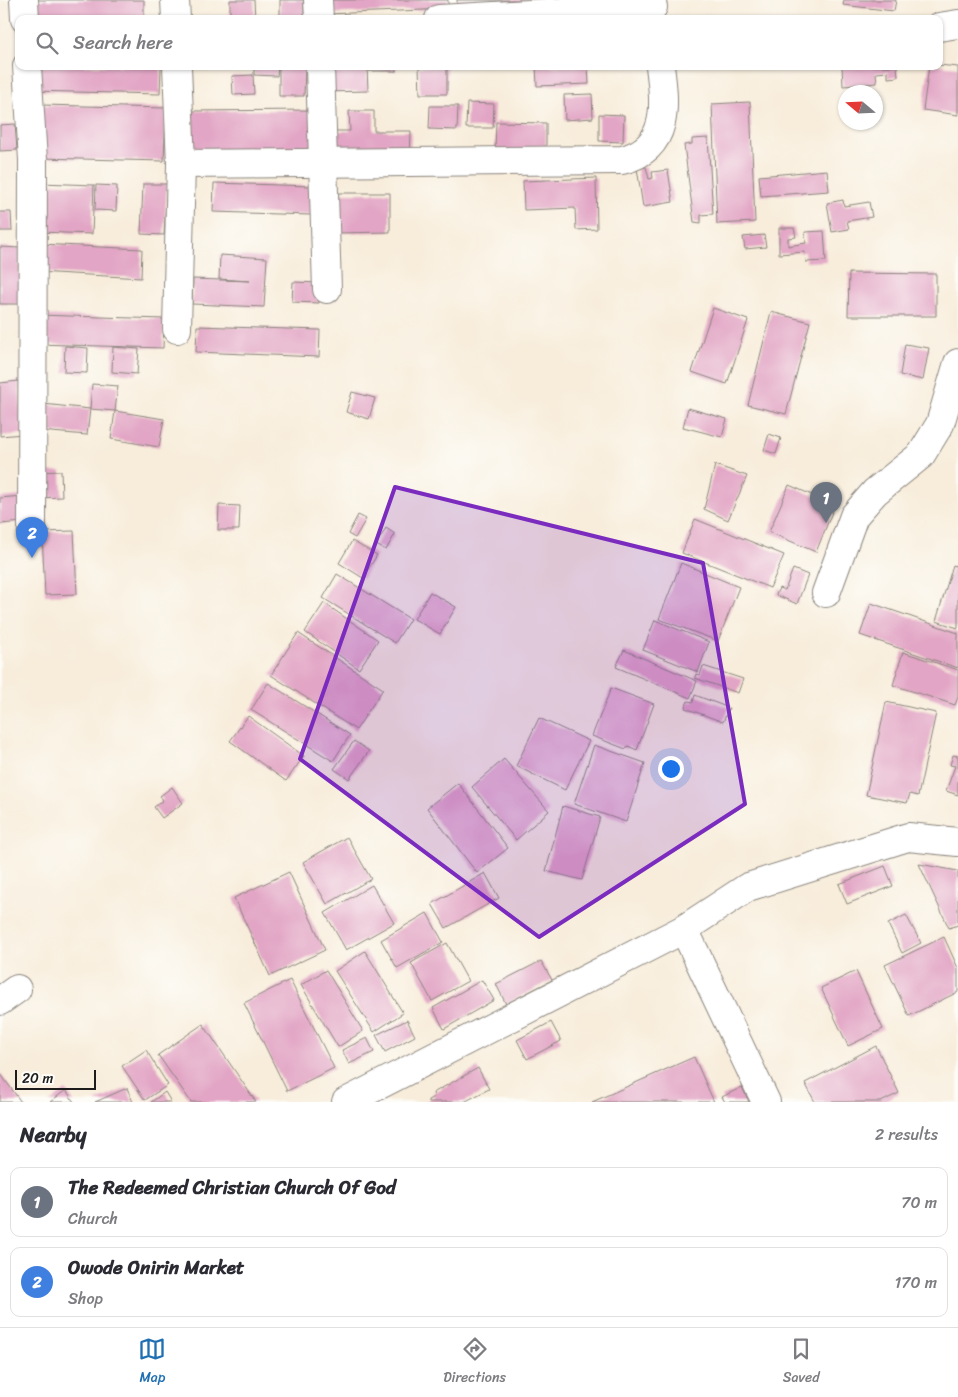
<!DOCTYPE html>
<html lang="en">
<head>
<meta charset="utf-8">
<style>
	body { margin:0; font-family:Sriracha,sans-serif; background:#f7f7f7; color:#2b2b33 }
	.compass { position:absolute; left:838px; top:85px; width:45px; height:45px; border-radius:50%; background:#fff; box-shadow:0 1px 4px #0004; rotate:289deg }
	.scale { position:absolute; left:15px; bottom:12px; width:81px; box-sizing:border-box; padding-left:5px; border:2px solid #1c1c1c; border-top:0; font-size:14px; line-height:18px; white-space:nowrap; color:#1c1c1c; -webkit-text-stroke:4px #fdfcf7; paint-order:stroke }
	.you { position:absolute; left:670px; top:768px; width:18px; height:18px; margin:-12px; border:4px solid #fff; border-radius:50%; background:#1a73e8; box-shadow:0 0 0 8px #1a73e833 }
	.badge { display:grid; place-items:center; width:32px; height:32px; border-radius:50%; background:#1f6fb2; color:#fff; font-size:16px; font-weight:700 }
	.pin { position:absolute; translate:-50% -41px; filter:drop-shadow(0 1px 2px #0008) }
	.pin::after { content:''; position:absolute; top:26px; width:18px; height:15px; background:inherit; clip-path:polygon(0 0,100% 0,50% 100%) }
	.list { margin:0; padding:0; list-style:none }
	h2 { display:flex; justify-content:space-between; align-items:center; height:65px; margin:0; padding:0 20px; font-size:21px }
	h2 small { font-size:16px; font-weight:400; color:#7c7c81 }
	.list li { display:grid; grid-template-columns:32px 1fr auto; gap:15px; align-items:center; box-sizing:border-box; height:70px; margin:0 10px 10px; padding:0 10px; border:1px solid #e1e1e2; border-radius:10px }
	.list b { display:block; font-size:19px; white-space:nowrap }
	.list p { margin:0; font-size:16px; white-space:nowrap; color:#7c7c81 }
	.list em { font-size:16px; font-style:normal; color:#7c7c81 }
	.icon { flex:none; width:28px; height:28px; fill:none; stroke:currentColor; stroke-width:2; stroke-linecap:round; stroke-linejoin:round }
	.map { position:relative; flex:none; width:958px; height:1102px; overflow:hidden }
	.search { position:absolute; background:#fff; box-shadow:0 1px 4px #0004; left:15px; right:15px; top:15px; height:55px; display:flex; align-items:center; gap:12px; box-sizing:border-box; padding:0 18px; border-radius:10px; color:#7c7c81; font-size:19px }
	.sheet { height:225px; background:#fff }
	nav { display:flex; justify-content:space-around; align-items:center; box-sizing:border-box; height:70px; border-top:1px solid #e1e1e2; background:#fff; font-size:14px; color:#7c7c81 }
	nav a { display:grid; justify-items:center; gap:2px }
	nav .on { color:#1f6fb2 }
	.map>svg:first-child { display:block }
</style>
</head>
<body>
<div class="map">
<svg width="958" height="1102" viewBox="0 0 958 1102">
	<rect width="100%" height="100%" fill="#fdfcf7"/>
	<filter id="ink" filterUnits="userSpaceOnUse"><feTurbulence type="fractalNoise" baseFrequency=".02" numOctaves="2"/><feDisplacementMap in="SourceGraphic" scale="10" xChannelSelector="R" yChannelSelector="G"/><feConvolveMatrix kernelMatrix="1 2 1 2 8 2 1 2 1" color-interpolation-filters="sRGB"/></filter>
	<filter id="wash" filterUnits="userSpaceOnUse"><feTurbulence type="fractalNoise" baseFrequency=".0096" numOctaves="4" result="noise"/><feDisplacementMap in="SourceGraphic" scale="20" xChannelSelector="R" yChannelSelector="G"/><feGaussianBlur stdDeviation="1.12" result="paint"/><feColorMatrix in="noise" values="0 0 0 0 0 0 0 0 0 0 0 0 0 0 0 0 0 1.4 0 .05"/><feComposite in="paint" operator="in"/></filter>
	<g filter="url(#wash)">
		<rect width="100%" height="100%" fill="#f8eddb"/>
		<g id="blocks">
			<!-- building -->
			<g fill="#e2a5c5">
				<path d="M31 0H144V18L31 19Z"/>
				<path d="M230 0H254L255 19H230Z"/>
				<rect x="280" y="0" width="24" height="19"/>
				<path d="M325 0H448V9L326 14Z"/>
				<path d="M457 0H558L457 8Z"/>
				<path d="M844 0H896L894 11 843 5Z"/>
				<path d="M939 65 958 67V115L923 110 929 66Z"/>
				<path d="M32 66H161L160 94 31 91Z"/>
				<path d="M254 66H278L277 76 254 75Z"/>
				<path d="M279 66H305L304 96H279Z"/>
				<path d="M325 66H367L368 91 325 92Z"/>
				<rect x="369" y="66" width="27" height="5"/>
				<path d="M536 66H588L589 84 537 86Z"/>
				<path d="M842 66H897L898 77 888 78V72L876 73 877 83 843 86Z"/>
				<path d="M419 67H447V94H420Z"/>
				<path d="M253 75 254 94 233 95 232 76Z"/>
				<path d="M592 94 593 118 565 120 564 95Z"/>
				<path d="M750 102 755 222 717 224 712 104Z"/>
				<path d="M467 103 494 104 493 128H466Z"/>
				<path d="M42 105 166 108 164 161 40 158Z"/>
				<path d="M430 106H458L457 130 429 129Z"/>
				<path d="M314 110 315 157 188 159V111Z"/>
				<path d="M349 111H374V131H411L410 159H328V131H350Z"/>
				<path d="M599 114 624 115 623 142 599 141Z"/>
				<path d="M496 122 546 123V152L495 151Z"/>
				<path d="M15 124 17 150 0 151V125Z"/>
				<path d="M708 138 713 214 701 215V223L694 222 684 145 692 144V139Z"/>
				<path d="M646 167 649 179 653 178 652 172 668 170 673 202 643 207 637 168Z"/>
				<path d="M827 170 829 191 761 196 759 176Z"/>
				<path d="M596 178 597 229 576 230 575 208 524 210 523 181Z"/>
				<path d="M41 183 94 185 92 234 40 232Z"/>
				<path d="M214 183 312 186 311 215 213 212Z"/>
				<path d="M143 184H167L164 235 141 234Z"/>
				<path d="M96 185 117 186 116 211 95 210Z"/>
				<path d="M336 193H390V232L336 233Z"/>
				<path d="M843 200 844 206 869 202 872 217 847 221 849 229 832 232 827 203Z"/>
				<path d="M0 212H11L12 231H0Z"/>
				<path d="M779 228H794L796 237 788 238V246L806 243 805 232 824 231 826 261 806 262 805 252 779 254Z"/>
				<path d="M764 235 766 247 745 249 743 237Z"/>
				<path d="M39 244 142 249 141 278 37 272Z"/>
				<path d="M0 247 20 248V304H0Z"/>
				<path d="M220 255 267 258 264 307 192 304 193 279 250 281 219 279Z"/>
				<path d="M849 273 936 274V316H848Z"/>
				<path d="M293 282 320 283 319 303 292 302Z"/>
				<path d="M713 308 748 320 727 384 692 372Z"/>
				<path d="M771 312 810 322 786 414 748 405Z"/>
				<path d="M38 315 164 319 163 348 37 344Z"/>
				<path d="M197 326 320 330 319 357 196 352Z"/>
				<path d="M905 344 929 348 923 380 900 375Z"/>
				<path d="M65 346 88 348 87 373 64 372Z"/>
				<path d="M113 347 139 349 137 374 112 372Z"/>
				<path d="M19 381 23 434 0 436V383Z"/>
				<path d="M92 384 118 386 115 411 90 409 87 435 40 431 43 404 90 409Z"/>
				<path d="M352 392 375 398 369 419 346 412Z"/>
				<path d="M688 408 727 419 722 437 683 427Z"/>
				<path d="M115 411 164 419 159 447 111 439Z"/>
				<path d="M769 434 781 438 776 454 764 450Z"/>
				<path d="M715 465 747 476 728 520 704 509Z"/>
				<path d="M61 471 62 497 37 498 36 472Z"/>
				<path d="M789 485 835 505 816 552 769 532Z"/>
				<path d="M22 496 24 522 0 524V498Z"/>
				<path d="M219 505 240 506 239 530H218Z"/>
				<path d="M358 515 366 519 355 538 348 534Z"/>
				<path d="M695 519 784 555 770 588 682 553Z"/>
				<path d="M386 528 395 534 386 550 376 545Z"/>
				<path d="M74 531 77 594 45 595 42 532Z"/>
				<path d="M352 541 377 555 363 578 339 563Z"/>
				<path d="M681 563 739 587 718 641 659 619Z"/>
				<path d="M953 565 958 567V628L936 621Z"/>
				<path d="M793 569 808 575 797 604 776 595 779 588 785 590Z"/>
				<path d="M337 574 410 619 395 643 323 598Z"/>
				<path d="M430 592 456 607 440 634 414 619Z"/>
				<path d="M324 603 378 640 359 669 305 632Z"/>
				<path d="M871 603 958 633V668L860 635Z"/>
				<path d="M655 620 709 642 698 672 643 650Z"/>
				<path d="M298 633 383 689 356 730 271 675Z"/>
				<path d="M624 650 697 681 690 698 616 667Z"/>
				<path d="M903 652 958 670V697L955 705 893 685Z"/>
				<path d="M703 666 743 679 738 693 695 678 696 674 700 675Z"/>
				<path d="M268 683 350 735 333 761 251 710Z"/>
				<path d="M611 688 654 704 637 750 628 746 626 749 592 736Z"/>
				<path d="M695 695 729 708 723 722 685 708 688 701 693 702Z"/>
				<path d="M886 702 936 713 918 796 910 794 907 803 866 795Z"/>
				<path d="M248 716 304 756 286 781 230 741Z"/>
				<path d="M539 718 589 741 565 790 516 766Z"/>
				<path d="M354 741 369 751 349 779 334 769Z"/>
				<path d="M594 745 645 763 626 822 574 804Z"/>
				<path d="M953 755 958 756V795L946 791 955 766 950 765Z"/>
				<path d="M504 759 549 811 516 840 472 787Z"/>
				<path d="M458 783 508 848 477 873 427 808Z"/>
				<path d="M172 787 183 803 162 818 154 807 163 800 160 796Z"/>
				<path d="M563 806 600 817 582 880 546 871Z"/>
				<path d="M347 837 371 879 327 904 303 862Z"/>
				<path d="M919 864 958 871V925L949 928Z"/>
				<path d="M885 866 893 886 847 904 839 884Z"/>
				<path d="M289 872 325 950 270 976 234 898Z"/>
				<path d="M485 873 499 898 446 928 432 904Z"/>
				<path d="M372 885 394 923 346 950 325 913Z"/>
				<path d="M427 913 443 942 397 968 381 940Z"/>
				<path d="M906 915 921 943 902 953 888 924Z"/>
				<path d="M944 937 958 968V992L909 1016 885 965Z"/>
				<path d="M447 943 468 981 432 1001 411 963Z"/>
				<path d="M365 951 403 1013 374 1032 335 971Z"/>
				<path d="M541 961 552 980 506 1004 496 984Z"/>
				<path d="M326 970 363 1031 338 1047 301 985Z"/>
				<path d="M856 971 883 1029 848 1046 821 988Z"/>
				<path d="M290 980 334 1068 287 1091 244 1003Z"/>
				<path d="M482 980 494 1000 444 1029 433 1008Z"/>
				<path d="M407 1020 415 1036 385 1052 376 1035Z"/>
				<path d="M551 1022 561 1041 527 1059 517 1040Z"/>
				<path d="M203 1024 256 1102H191L158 1055Z"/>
				<path d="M367 1038 374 1052 349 1064 342 1050Z"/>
				<path d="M876 1046 899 1093 881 1102H815L805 1083Z"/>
				<path d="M146 1050 168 1085 145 1100 122 1066Z"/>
				<path d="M694 1057 714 1102H592Z"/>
				<path d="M478 1068 489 1089 464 1102H428V1100L434 1097 433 1093Z"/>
				<path d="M0 1073 21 1102H0Z"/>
				<path d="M742 1087 749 1102H725L722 1097Z"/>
				<path d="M127 1088 133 1102H95Z"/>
				<path d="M66 1090 74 1102H50Z"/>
				<path d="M165 1092 171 1102H151Z"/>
			</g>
		</g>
	</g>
	<g filter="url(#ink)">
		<use href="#blocks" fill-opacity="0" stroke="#8a847c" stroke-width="1"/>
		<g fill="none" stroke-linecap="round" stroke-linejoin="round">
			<defs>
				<g id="minor">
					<path d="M24 0 25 19"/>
					<path d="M175 0 176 19"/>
					<path d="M318 0 319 19"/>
					<path d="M439 19 653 7"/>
					<path d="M939 27 958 24"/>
					<path d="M27 66 33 160 32 532"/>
					<path d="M320 66 327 289"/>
					<path d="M181 164 622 160C670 148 665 105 660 66"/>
					<path d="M177 329 181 164 177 66"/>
					<path d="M826 593 854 516 875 492 921 455 940 424 958 363"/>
					<path d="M684 929 766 1102"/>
					<path d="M0 1001 17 989"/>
					<path d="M346 1102 684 929 748 887 908 837 958 842"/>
				</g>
			</defs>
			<!-- minor casing -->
			<use href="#minor" stroke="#8a847c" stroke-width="30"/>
			<!-- minor -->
			<use href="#minor" stroke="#fff" stroke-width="28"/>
		</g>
	</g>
	<!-- marked area -->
	<path fill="#7b2cbf" fill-opacity="0.2" stroke="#7b2cbf" stroke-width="4" stroke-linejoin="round" d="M395 487 703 563 745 804 539 937 300 759Z"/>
</svg>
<svg class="compass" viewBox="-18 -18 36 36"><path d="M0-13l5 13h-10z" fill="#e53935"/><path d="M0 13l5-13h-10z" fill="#7c7c81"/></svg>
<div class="scale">20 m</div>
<div class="you"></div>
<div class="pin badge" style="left:826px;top:523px;background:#6b7280">1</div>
<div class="pin badge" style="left:32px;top:558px;background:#3f7fe0">2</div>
<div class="search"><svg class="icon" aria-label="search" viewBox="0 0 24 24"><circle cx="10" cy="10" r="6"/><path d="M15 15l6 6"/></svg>Search here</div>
</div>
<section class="sheet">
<h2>Nearby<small>2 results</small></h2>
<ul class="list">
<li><span class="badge" style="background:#6b7280">1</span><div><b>The Redeemed Christian Church Of God</b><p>Church</p></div><em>70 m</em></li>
<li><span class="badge" style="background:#3f7fe0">2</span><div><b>Owode Onirin Market</b><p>Shop</p></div><em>170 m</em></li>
</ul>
</section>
<nav>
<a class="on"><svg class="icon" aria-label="map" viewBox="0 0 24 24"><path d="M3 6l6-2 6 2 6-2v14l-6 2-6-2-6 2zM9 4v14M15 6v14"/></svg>Map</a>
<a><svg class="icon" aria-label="directions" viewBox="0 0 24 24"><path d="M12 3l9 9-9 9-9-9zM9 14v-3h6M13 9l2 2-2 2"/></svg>Directions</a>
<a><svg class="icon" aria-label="saved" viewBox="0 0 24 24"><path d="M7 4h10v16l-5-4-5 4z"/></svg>Saved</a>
</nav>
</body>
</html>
